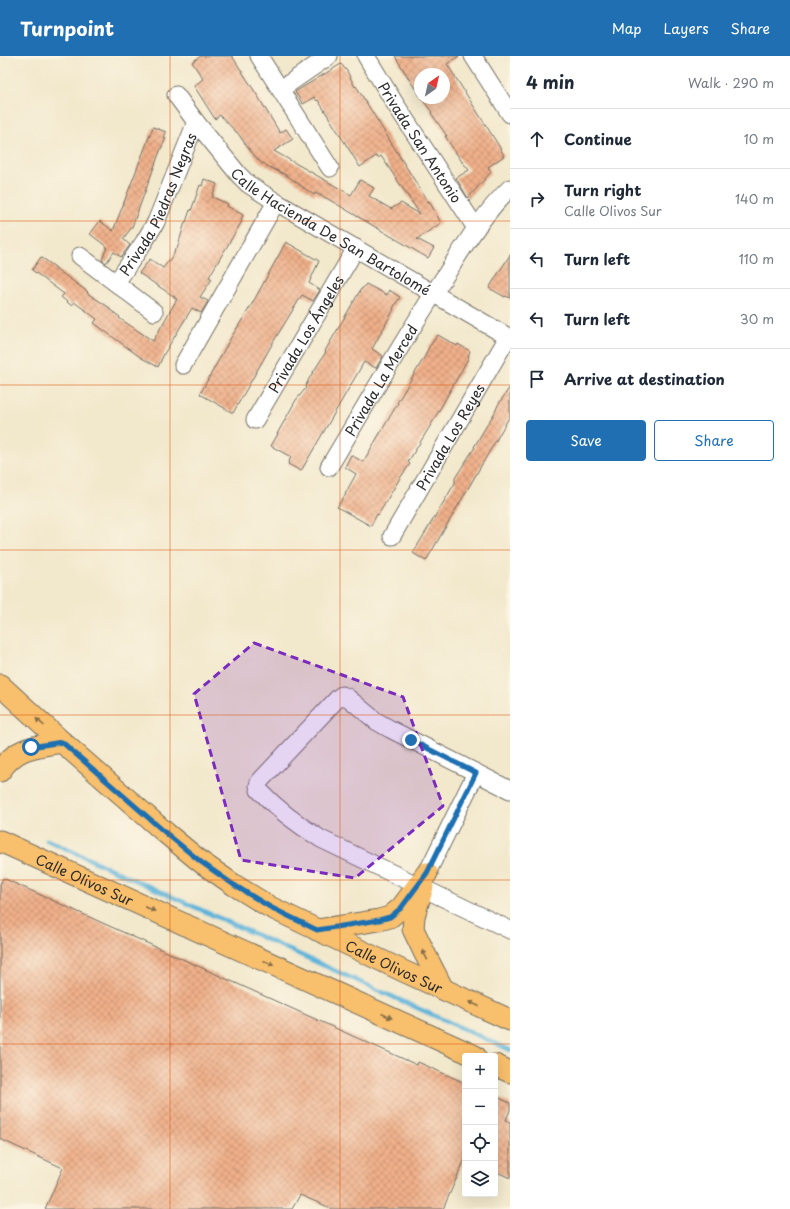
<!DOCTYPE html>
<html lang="en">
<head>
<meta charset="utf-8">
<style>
	body { margin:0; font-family:"Playpen Sans",sans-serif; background:#f2f2f3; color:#1f2937 }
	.controls { position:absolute; right:12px; bottom:12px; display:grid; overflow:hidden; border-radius:4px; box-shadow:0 4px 16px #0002 }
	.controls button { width:36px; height:36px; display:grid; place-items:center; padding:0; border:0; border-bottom:1px solid #e0e1e3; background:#fff; color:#1f2937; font:20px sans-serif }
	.compass { position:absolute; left:414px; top:12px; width:36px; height:36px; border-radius:50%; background:#fff; box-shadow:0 4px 16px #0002; rotate:34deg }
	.stop { position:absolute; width:12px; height:12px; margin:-9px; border:3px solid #1f6fb2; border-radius:50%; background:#fff }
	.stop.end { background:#1f6fb2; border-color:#fff; box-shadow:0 1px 4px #0008 }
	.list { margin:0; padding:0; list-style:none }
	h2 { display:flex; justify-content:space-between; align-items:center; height:52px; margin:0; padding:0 16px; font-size:17px }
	h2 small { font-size:13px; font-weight:400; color:#747a83 }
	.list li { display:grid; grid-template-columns:26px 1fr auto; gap:12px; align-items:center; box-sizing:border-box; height:60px; padding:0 16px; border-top:1px solid #e0e1e3 }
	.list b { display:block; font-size:15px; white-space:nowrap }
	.list p { margin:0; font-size:13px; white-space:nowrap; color:#747a83 }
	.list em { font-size:13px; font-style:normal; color:#747a83 }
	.actions { display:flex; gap:8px; padding:12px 16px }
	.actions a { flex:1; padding:9px 0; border:1px solid #1f6fb2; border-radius:4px; text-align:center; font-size:14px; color:#1f6fb2 }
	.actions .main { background:#1f6fb2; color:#fff }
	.icon { flex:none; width:22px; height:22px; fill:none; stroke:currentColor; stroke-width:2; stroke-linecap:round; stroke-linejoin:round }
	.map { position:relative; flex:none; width:510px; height:1153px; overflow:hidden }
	header { display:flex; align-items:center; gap:24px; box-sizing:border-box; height:56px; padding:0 20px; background:#1f6fb2; color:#fff }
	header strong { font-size:19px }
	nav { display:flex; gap:22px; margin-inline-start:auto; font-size:14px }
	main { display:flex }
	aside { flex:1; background:#fff }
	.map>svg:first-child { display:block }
</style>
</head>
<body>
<header>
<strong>Turnpoint</strong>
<nav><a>Map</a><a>Layers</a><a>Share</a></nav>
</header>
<main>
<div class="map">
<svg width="510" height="1153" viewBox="0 0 510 1153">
	<defs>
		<pattern id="building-cross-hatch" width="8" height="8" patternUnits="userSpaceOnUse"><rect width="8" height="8" fill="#f0b08a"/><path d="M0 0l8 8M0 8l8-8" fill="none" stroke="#c38f71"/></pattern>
	</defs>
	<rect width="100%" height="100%" fill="#fcf5e5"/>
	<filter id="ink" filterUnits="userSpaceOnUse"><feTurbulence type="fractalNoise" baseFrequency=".025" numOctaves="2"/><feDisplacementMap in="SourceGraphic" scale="8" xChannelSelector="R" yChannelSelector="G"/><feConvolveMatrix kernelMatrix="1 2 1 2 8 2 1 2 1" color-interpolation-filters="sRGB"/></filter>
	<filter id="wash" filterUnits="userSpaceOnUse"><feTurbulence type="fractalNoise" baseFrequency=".012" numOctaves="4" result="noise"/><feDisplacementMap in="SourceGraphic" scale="16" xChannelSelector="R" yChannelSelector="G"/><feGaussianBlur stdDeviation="0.9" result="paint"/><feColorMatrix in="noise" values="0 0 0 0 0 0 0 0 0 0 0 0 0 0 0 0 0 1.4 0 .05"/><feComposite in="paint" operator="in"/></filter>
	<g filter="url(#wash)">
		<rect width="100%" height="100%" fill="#f2e8cc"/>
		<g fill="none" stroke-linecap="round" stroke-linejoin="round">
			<!-- stream -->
			<path stroke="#5db4da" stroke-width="4.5" d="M47 784 510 994"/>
		</g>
		<g id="blocks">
			<!-- building -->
			<g fill="url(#building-cross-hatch)">
				<path d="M201 0H232L257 39 280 77 286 73 293 83 274 95 351 139 360 124 374 132 369 140 391 153 401 147 420 158 381 100 378 102 376 100 360 111 318 44 317 45 314 41 303 48 295 36 341 8 347 15 355 31 356 30 428 146 429 145 441 167 417 183 434 192 428 202 328 143 315 137 314 139 286 119 267 110 264 107 263 108 259 105 248 92 237 76H236L220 59 215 63 194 30 203 23 192 6Z"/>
				<path d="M395 0H459L447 8 499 90 504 100 488 111 491 116 468 142 456 122 469 114 460 103 445 80H447L431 57 432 56 421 42H444V18H420V41Z"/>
				<path d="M153 71 166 76 164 82H166L160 95 132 171 123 183 130 189 121 201 114 196 106 207 102 204 107 191 90 178 100 165 113 175Z"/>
				<path d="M204 123 217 128 212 141 228 148 227 150 243 159 241 164 242 165 209 221 212 223 200 241 208 245 201 257 192 252 164 298 158 311 140 301 94 267 97 263 74 246 72 250 61 241 64 238 32 214 41 201 55 211V212L88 236 87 237 110 252 109 253 120 261 119 262 153 285 177 243 174 242 175 241 161 232 139 217 150 203 163 212 174 198 175 193H177L185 166H186L190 154 191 155 200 129 202 130Z"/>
				<path d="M286 186 319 205 309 227 320 234 313 245 302 239 275 283 233 357 200 338 229 285 252 248Z"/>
				<path d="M510 199V242L506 240 505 241 489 232Z"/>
				<path d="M366 228 387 239 389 234 400 241 396 247 393 253H394L372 293 383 300 376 312 364 306 301 415 288 408 291 401 271 390 278 378H277L282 369 296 344 306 332 305 331 310 321 326 296 325 295 361 233H362Z"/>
				<path d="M438 279 457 290 458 288 470 295 468 300 469 301 432 367 408 406 410 408 400 422 378 459 377 458 371 470 337 451 346 438H345L356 418 345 411 351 399 363 406 398 347H397L425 300 429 291Z"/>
				<path d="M510 331V360L426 505 413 497 455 427V422L475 391H474L481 379 495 356 498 349Z"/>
				<path d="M3 822 417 1009 418 1006 465 1027V1103L443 1153H333L300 1139 292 1153H45L63 1112 0 1083V828Z"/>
				<path d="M495 1040 510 1047V1054L506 1064 510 1066V1122L495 1115Z"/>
			</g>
		</g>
	</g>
	<g filter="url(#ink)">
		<use href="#blocks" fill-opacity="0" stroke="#716d63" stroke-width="1"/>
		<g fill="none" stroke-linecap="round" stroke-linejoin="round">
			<defs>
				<g id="minor">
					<path d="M259 0 330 112"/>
					<path id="s1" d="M366 0 394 46 476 172"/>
					<path d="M473 0 510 58"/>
					<path d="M281 33 329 0"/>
					<path id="s2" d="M176 39 196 66 239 119 248 128 276 146 510 282"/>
					<path d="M80 200 154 256"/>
					<path id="s3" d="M116 227 144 186 156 166 196 66"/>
					<path d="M183 309 276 146"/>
					<path id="s4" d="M255 364 356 192"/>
					<path id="s5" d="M329 411C368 346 405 280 447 217 466 187 484 157 510 132"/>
					<path id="s6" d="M392 480 508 281"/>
					<path d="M510 734 390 673 376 665 347 641 342 639 337 643 259 726 258 730 259 734C277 753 298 769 321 783L510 874"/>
					<path d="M427 817 476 717"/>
				</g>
				<g id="major">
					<path id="s7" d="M0 629 62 686 167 778 201 806 234 829 270 851 401 914 510 964"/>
					<path d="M0 715C17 690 35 691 62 686"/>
					<path id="s8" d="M0 785 475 1000"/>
					<path d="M423 831 414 860 413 873 424 896 443 933"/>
					<path d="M317 874 379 864 390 861 401 852 427 817"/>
					<path d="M495 1009 510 1016"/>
				</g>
			</defs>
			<!-- minor casing -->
			<use href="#minor" stroke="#716d63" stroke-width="19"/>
			<!-- major casing -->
			<use href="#major" stroke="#716d63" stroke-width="23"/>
			<!-- minor -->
			<use href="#minor" stroke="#fff" stroke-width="17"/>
			<!-- major -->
			<use href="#major" stroke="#f8bf6c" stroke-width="21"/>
		</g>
		<!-- one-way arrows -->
		<defs><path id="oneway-solid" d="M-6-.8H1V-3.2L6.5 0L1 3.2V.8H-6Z"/></defs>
		<g fill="#876e48">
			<use href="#oneway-solid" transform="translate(40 666) rotate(-138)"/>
			<use href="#oneway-solid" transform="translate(150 853) rotate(24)"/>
			<use href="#oneway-solid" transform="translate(425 899) rotate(-117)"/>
			<use href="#oneway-solid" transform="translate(269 907) rotate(24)"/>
			<use href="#oneway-solid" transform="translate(474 948) rotate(-156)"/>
			<use href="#oneway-solid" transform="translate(387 960) rotate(24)"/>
		</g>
	</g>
	<g fill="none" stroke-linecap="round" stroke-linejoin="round" filter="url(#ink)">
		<!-- route -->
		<path stroke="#1f6fb2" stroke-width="5" d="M31 691 62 686 167 778 201 806 234 829 270 851 317 874 379 864 390 861 401 852 427 817 476 717 411 684"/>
	</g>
	<!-- marked area -->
	<path fill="#7b2cbf" fill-opacity="0.2" stroke="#7b2cbf" stroke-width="3" stroke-dasharray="8 5" stroke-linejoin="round" d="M254 587 403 641 443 750 355 822 241 804 194 638Z"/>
	<!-- grid -->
	<path fill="none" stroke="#df570e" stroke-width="1" stroke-opacity="0.55" d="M170 0V1153M340 0V1153M0 165H510M0 329H510M0 494H510M0 659H510M0 824H510M0 988H510"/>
	<g text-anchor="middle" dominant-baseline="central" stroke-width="4" stroke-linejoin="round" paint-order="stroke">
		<!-- street labels -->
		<g font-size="14" fill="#2b2b2b" stroke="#fcf5e5">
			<text stroke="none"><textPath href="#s1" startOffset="102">Privada San Antonio</textPath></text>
			<text stroke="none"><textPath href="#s3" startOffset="90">Privada Piedras Negras</textPath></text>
			<text stroke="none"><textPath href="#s2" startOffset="210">Calle Hacienda De San Bartolomé</textPath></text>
			<text stroke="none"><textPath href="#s4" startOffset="100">Privada Los Ángeles</textPath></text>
			<text stroke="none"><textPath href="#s5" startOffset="101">Privada La Merced</textPath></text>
			<text stroke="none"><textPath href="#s6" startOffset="115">Privada Los Reyes</textPath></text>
			<text stroke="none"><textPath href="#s8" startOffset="93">Calle Olivos Sur</textPath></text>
			<text stroke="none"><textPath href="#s7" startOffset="488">Calle Olivos Sur</textPath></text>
		</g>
	</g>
</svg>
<div class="controls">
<button>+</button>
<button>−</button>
<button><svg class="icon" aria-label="locate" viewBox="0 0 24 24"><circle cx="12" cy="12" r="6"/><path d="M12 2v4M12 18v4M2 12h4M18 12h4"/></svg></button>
<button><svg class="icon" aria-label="layers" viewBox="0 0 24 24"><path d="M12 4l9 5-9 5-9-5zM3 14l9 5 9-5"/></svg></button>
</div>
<svg class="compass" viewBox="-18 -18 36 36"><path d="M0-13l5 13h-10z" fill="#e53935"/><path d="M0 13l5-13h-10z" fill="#747a83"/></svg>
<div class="stop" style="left:31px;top:691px"></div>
<div class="stop end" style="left:411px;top:684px"></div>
</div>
<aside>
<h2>4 min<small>Walk · 290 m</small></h2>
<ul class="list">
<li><svg class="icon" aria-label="ahead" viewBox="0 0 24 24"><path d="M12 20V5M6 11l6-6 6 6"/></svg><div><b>Continue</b></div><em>10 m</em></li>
<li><svg class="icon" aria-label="right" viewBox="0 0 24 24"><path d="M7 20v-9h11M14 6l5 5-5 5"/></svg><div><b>Turn right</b><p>Calle Olivos Sur</p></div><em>140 m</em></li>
<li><svg class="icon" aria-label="left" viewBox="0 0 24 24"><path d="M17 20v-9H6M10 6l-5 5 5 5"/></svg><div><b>Turn left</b></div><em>110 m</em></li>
<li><svg class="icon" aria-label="left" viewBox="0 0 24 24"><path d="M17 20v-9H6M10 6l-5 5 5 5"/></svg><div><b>Turn left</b></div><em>30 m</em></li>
<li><svg class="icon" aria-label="arrive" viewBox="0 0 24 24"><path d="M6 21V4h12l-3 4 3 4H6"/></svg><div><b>Arrive at destination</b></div></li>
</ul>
<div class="actions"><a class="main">Save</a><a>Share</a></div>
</aside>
</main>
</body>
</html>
